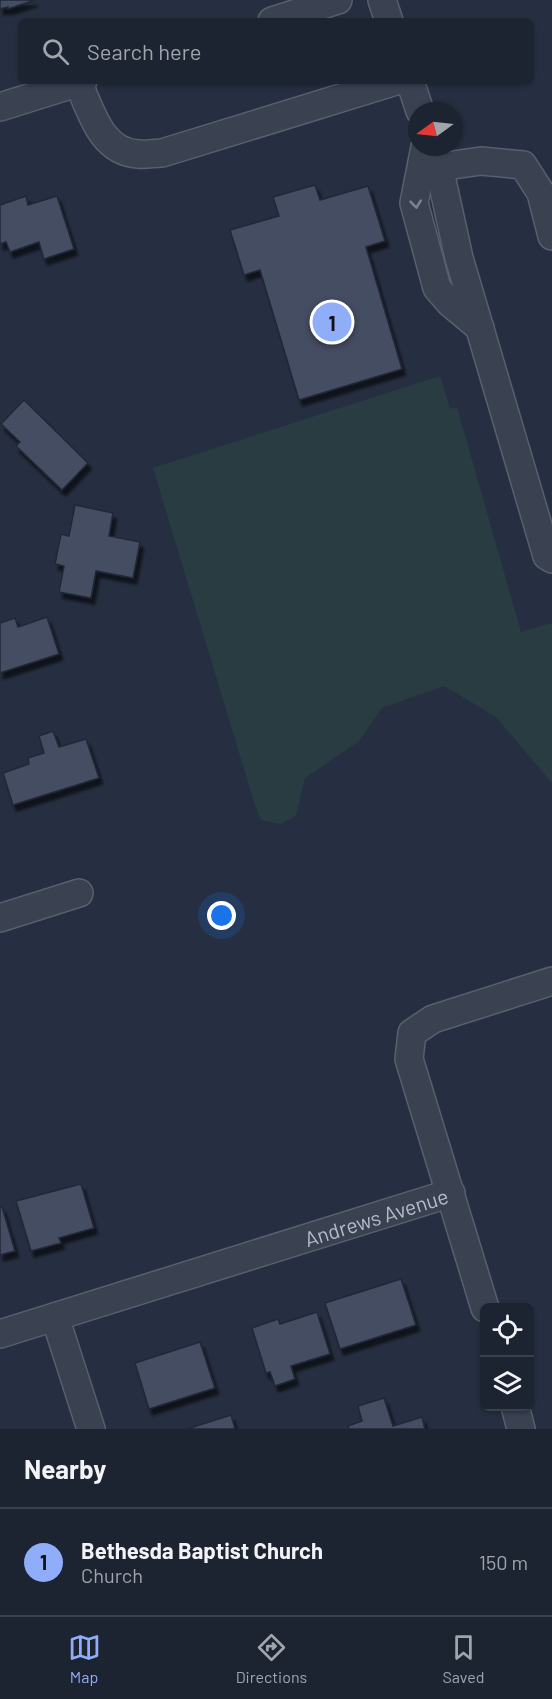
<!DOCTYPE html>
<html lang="en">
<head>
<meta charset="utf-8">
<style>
	body { margin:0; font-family:Barlow,sans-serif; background:#252b39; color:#f1f3f6 }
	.controls { position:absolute; right:18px; bottom:18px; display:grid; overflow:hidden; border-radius:9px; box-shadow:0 2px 4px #0004 }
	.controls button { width:54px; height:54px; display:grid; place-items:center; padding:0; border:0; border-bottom:2px solid #3a404d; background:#1c2331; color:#f1f3f6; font:30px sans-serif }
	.compass { position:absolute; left:408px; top:102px; width:54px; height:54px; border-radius:50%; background:#1c2331; box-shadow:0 2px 4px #0004; rotate:255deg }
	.you { position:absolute; left:222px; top:916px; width:21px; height:21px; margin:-15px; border:4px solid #fff; border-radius:50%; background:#1a73e8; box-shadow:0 0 0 9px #1a73e833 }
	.badge { display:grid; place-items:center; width:39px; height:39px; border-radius:50%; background:#8fadf8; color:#111; font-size:20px; font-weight:700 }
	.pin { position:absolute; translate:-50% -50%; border:3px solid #fff; box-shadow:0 2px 6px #0006 }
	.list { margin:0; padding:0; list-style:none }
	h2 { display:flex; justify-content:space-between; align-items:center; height:78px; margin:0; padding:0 24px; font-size:26px }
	h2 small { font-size:20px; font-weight:400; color:#a0a4ab }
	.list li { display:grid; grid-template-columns:39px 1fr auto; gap:18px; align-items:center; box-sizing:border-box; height:108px; padding:0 24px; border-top:2px solid #3a404d }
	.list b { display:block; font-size:22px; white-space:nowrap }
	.list p { margin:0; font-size:20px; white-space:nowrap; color:#a0a4ab }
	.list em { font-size:20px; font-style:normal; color:#a0a4ab }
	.icon { flex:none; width:33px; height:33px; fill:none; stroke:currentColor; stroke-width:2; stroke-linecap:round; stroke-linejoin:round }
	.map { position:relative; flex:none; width:552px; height:1429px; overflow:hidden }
	.search { position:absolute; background:#1c2331; box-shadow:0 2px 4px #0004; left:18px; right:18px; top:18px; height:66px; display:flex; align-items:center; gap:15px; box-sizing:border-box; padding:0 21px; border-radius:9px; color:#a0a4ab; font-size:22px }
	.sheet { height:186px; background:#1c2331 }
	nav { display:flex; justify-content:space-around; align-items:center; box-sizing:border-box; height:84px; border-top:2px solid #3a404d; background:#1c2331; font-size:16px; color:#a0a4ab }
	nav a { display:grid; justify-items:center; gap:3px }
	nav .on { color:#8fadf8 }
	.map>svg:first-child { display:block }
</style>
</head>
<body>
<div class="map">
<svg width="552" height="1429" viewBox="0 0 552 1429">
	<defs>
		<filter id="shadow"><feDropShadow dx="3.5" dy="6" stdDeviation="1.5" flood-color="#0009"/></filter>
	</defs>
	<rect width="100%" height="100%" fill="#262f41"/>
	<!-- green -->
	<path fill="#283c42" d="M440 376 450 409 457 407 521 632 552 623V783L496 717 444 686 382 708 358 742 305 778 296 816 280 824 261 820 254 802 153 468Z"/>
	<!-- building -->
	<g fill="#454e63" stroke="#212838" stroke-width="1.5" filter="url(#shadow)">
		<path d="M0 0H35L8 9V7L0 9Z"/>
		<path d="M315 185 320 200 368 186 385 241 366 247 402 369 299 400 260 270 244 275 230 230 279 216 273 197Z"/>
		<path d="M26 196 28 205 57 196 74 249 44 259 39 242 10 252 6 242 0 244V205Z"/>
		<path d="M24 400 88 463 62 490 16 446 20 442 1 424Z"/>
		<path d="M75 505 113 513 109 536 140 542 133 578 96 571 91 598 59 592 64 566 55 564 61 534 69 536Z"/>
		<path d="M47 617 59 654 0 673V623L15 618 18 627Z"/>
		<path d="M53 731 59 747 86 739 99 778 13 805 3 773 29 764 28 758 44 753 39 736Z"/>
		<path d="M81 1184 94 1228 59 1238 61 1243 31 1251 16 1201Z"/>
		<path d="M0 1207H2L15 1251 0 1255Z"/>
		<path d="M401 1279 416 1325 340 1349 325 1303Z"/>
		<path d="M317 1312 330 1354 291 1366 295 1379 275 1386 270 1372 266 1373 252 1328 278 1319 280 1324Z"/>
		<path d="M200 1342 215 1388 149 1409 135 1363Z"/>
		<path d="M384 1398 393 1426 422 1417 425 1429H349L348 1426 362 1421 358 1406Z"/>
		<path d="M231 1415 235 1429H187Z"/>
	</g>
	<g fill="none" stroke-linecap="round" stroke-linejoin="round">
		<defs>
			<g id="minor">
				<path d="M382 0 389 21"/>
				<path d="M272 21 338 0"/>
				<path d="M410 81 420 111"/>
				<path d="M78 82C91 111 101 152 138 154 146 155 154 153 162 153L396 81"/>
				<path d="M0 107 83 81"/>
				<path d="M425 147 414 203 437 288 450 303 480 328"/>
				<path d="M432 147 439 167 459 258 547 556 552 559"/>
				<path d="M439 167 481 161 523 165 541 193 552 236"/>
				<path d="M0 918 79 893"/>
				<path d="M485 1308 409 1059 412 1033 433 1019 552 981"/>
				<path d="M55 1317 91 1429"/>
				<path id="s1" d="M0 1334 451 1193"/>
				<path d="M515 1406 521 1429"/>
			</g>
		</defs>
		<!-- minor casing -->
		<use href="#minor" stroke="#585f6e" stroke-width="30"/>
		<!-- minor -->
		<use href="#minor" stroke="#3a4151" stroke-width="27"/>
	</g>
	<!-- one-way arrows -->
	<defs><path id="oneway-chevron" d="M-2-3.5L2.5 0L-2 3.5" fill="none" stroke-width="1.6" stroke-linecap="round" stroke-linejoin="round" transform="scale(1.5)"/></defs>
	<use stroke="#7f8594" href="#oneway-chevron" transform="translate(416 204) rotate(84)"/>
	<g text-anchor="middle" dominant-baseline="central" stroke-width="4.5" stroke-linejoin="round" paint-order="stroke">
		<!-- street labels -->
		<g font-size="21" fill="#b7bccb" stroke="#1f2636">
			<text stroke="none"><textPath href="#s1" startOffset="394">Andrews Avenue</textPath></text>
		</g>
	</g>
</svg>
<div class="controls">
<button><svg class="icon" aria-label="locate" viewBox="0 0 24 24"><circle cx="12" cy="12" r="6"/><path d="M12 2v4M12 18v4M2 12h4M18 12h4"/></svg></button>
<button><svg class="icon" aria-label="layers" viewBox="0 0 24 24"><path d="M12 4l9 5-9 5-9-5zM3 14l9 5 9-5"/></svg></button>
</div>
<svg class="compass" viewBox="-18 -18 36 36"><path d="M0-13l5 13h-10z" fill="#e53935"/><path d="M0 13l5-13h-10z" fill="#a0a4ab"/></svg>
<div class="you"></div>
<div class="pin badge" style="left:332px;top:322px">1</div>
<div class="search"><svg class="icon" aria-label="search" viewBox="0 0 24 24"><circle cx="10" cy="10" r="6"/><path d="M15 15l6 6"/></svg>Search here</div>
</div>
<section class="sheet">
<h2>Nearby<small></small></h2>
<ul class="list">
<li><span class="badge">1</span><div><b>Bethesda Baptist Church</b><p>Church</p></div><em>150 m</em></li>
</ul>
</section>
<nav>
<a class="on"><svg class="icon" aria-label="map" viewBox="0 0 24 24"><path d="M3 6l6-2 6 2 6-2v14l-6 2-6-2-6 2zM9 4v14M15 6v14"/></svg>Map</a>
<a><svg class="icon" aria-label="directions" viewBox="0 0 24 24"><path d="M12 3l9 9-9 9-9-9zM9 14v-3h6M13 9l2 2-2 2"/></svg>Directions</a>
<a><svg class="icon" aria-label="saved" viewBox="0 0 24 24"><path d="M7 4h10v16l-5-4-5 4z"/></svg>Saved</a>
</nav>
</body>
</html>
